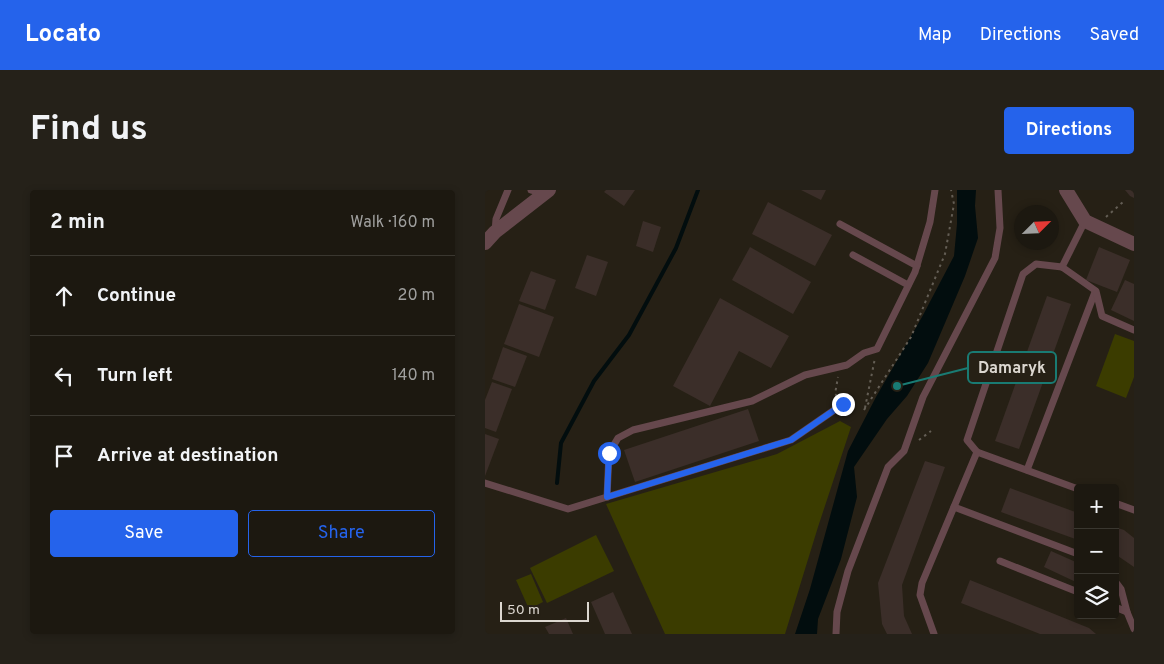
<!DOCTYPE html>
<html lang="en">
<head>
<meta charset="utf-8">
<style>
	body { margin:0; font-family:Overpass,sans-serif; background:#252119; color:#f1f3f6 }
	.controls { position:absolute; right:15px; bottom:15px; display:grid; overflow:hidden; border-radius:5px; box-shadow:0 2px 8px #0003 }
	.controls button { width:45px; height:45px; display:grid; place-items:center; padding:0; border:0; border-bottom:1px solid #3a3730; background:#1c1810; color:#f1f3f6; font:25px sans-serif }
	.compass { position:absolute; left:529px; top:15px; width:45px; height:45px; border-radius:50%; background:#1c1810; box-shadow:0 2px 8px #0003; rotate:66deg }
	.scale { position:absolute; left:15px; bottom:12px; width:89px; box-sizing:border-box; padding-left:5px; border:2px solid #dcd7d0; border-top:0; font-size:14px; line-height:18px; white-space:nowrap; color:#dcd7d0; -webkit-text-stroke:4px #262015; paint-order:stroke }
	.stop { position:absolute; width:15px; height:15px; margin:-11px; border:4px solid #2563eb; border-radius:50%; background:#fff }
	.stop.end { background:#2563eb; border-color:#fff; box-shadow:0 1px 5px #0008 }
	.list { margin:0; padding:0; list-style:none }
	h2 { display:flex; justify-content:space-between; align-items:center; height:65px; margin:0; padding:0 20px; font-size:21px }
	h2 small { font-size:16px; font-weight:400; color:#a0a09f }
	.list li { display:grid; grid-template-columns:32px 1fr auto; gap:15px; align-items:center; box-sizing:border-box; height:80px; padding:0 20px; border-top:1px solid #3a3730 }
	.list b { display:block; font-size:19px; white-space:nowrap }
	.list em { font-size:16px; font-style:normal; color:#a0a09f }
	.actions { display:flex; gap:10px; padding:15px 20px }
	.actions a { flex:1; padding:11px 0; border:1px solid #2563eb; border-radius:5px; text-align:center; font-size:18px; color:#2563eb }
	.actions .main { background:#2563eb; color:#fff }
	.icon { flex:none; width:28px; height:28px; fill:none; stroke:currentColor; stroke-width:2; stroke-linecap:round; stroke-linejoin:round }
	.map { position:relative; flex:none; width:649px; height:444px; overflow:hidden; border-radius:5px }
	header { display:flex; align-items:center; gap:30px; box-sizing:border-box; height:70px; padding:0 25px; background:#2563eb; color:#fff }
	header strong { font-size:24px }
	nav { display:flex; gap:28px; margin-inline-start:auto; font-size:18px }
	.intro { display:flex; align-items:center; justify-content:space-between; box-sizing:border-box; height:120px; padding:0 30px }
	h1 { margin:0; font-size:35px }
	.button { padding:12px 22px; border-radius:5px; background:#2563eb; color:#fff; font-size:18px; font-weight:700 }
	main { display:flex; gap:30px; padding:0 30px }
	aside { flex:1; background:#1c1810; border-radius:5px; box-shadow:0 2px 8px #0003 }
	.map>svg:first-child { display:block }
</style>
</head>
<body>
<header>
<strong>Locato</strong>
<nav><a>Map</a><a>Directions</a><a>Saved</a></nav>
</header>
<div class="intro"><h1>Find us</h1><a class="button">Directions</a></div>
<main>
<aside>
<h2>2 min<small>Walk · 160 m</small></h2>
<ul class="list">
<li><svg class="icon" aria-label="ahead" viewBox="0 0 24 24"><path d="M12 20V5M6 11l6-6 6 6"/></svg><div><b>Continue</b></div><em>20 m</em></li>
<li><svg class="icon" aria-label="left" viewBox="0 0 24 24"><path d="M17 20v-9H6M10 6l-5 5 5 5"/></svg><div><b>Turn left</b></div><em>140 m</em></li>
<li><svg class="icon" aria-label="arrive" viewBox="0 0 24 24"><path d="M6 21V4h12l-3 4 3 4H6"/></svg><div><b>Arrive at destination</b></div></li>
</ul>
<div class="actions"><a class="main">Save</a><a>Share</a></div>
</aside>
<div class="map">
<svg width="649" height="444" viewBox="0 0 649 444">
	<rect width="100%" height="100%" fill="#262015"/>
	<!-- green -->
	<g fill="#3b3c00">
		<path d="M630 144 649 151V187L641 208 611 196Z"/>
		<path d="M355 231 366 237 333 337 300 444H180L121 314 292 264Z"/>
		<path d="M111 345 129 381 62 413 45 378Z"/>
		<path d="M46 384 58 412 44 419 31 390Z"/>
	</g>
	<!-- water -->
	<path fill="#020d0e" d="M472 0H491L490 16 493 48 480 86 443 173 422 206 402 229 369 277 372 307 356 369 333 429 332 444H310L325 399 363 261 391 207 437 127 469 66 472 34Z"/>
	<g fill="none" stroke-linecap="round" stroke-linejoin="round">
		<!-- stream -->
		<path stroke="#020d0e" stroke-width="4" d="M72 293 76 253 109 191 144 145 191 58 213 0"/>
	</g>
	<!-- building -->
	<g fill="#3b2e29">
		<path d="M121 0H150L139 16 119 2Z"/>
		<path d="M316 0H341L336 10Z"/>
		<path d="M640 0H649V8L645 6Z"/>
		<path d="M283 12 347 45 330 76 267 44Z"/>
		<path d="M158 31 176 37 168 62 151 56Z"/>
		<path d="M265 57 326 92 308 124 247 90Z"/>
		<path d="M614 57 645 70 632 102 601 90Z"/>
		<path d="M102 65 123 72 111 106 90 98Z"/>
		<path d="M46 81 71 90 60 120 34 111Z"/>
		<path d="M640 90 649 94V131L626 120Z"/>
		<path d="M562 106 586 114 534 259 510 251Z"/>
		<path d="M235 108 304 146 286 178 254 161 225 216 188 196Z"/>
		<path d="M34 114 69 127 54 167 19 154Z"/>
		<path d="M18 157 42 166 30 197 7 189Z"/>
		<path d="M7 192 27 199 11 242 0 238V210Z"/>
		<path d="M263 219 274 251 150 292 139 260Z"/>
		<path d="M0 244 14 249 0 286Z"/>
		<path d="M440 271 460 277 417 395 419 426 427 444H402L397 434 393 393Z"/>
		<path d="M525 298 593 323V350L516 322Z"/>
		<path d="M630 337 639 340 649 348V377L630 364Z"/>
		<path d="M566 361 593 373V393L559 377Z"/>
		<path d="M485 390 604 438 611 444H555L476 413Z"/>
		<path d="M128 402 147 444H120L106 412Z"/>
		<path d="M81 428 88 444H64L60 437Z"/>
	</g>
	<g fill="none" stroke-linecap="round" stroke-linejoin="round">
		<!-- path -->
		<g stroke="#645e55" stroke-width="2" stroke-dasharray="2.5 4" stroke-linecap="butt">
			<path d="M621 27 638 12"/>
			<path d="M352 206 350 204 353 187"/>
			<path d="M380 218 390 168"/>
			<path d="M379 220 426 147 460 64 469 14 466 0"/>
			<path d="M434 250 446 241"/>
		</g>
		<!-- service -->
		<g stroke="#66484d" stroke-width="7">
			<path d="M46 0 60 3"/>
			<path d="M355 34 432 76"/>
			<path d="M10 42 11 29 23 0"/>
			<path d="M368 65 423 95"/>
			<path d="M577 77 600 31"/>
			<path d="M492 262 593 299"/>
			<path d="M542 280 610 102"/>
			<path d="M0 293 83 319 306 250 358 214"/>
			<path d="M122 307 124 263 133 248 148 240 267 211 320 185 362 175 379 163 392 159 430 82 445 32 450 0"/>
			<path d="M630 313 649 320"/>
			<path d="M469 317 593 364"/>
			<path d="M515 371 593 402"/>
			<path d="M630 391 636 399 642 422"/>
			<path d="M630 417 642 422 649 439"/>
			<path d="M351 444 352 422 363 381 403 277 419 261 438 207 510 68 515 38 513 0"/>
			<path d="M449 444 435 405 437 393 492 262 482 250 538 84 551 74 577 77 611 101 617 126 649 140"/>
		</g>
		<!-- minor -->
		<g stroke="#66484d" stroke-width="14">
			<path d="M581 0 600 31 649 54"/>
			<path d="M0 53 10 42 64 0"/>
		</g>
	</g>
	<g fill="none" stroke-linecap="round" stroke-linejoin="round">
		<!-- route -->
		<path stroke="#2563eb" stroke-width="6" d="M124 263 122 307 306 250 358 214"/>
	</g>
	<!-- callouts -->
	<path fill="none" stroke="#197b73" stroke-width="2" d="M412 196L483 178"/>
	<circle fill="#197b73" stroke="#262015" stroke-width="2" cx="412" cy="196" r="5"/>
	<rect fill="#262015" stroke="#197b73" stroke-width="2" x="483" y="162" width="88" height="31" rx="5"/>
	<g font-size="16" text-anchor="middle" font-weight="bold" fill="#dcd7d0">
		<text x="527" y="183">Damaryk</text>
	</g>
</svg>
<div class="controls">
<button>+</button>
<button>−</button>
<button><svg class="icon" aria-label="layers" viewBox="0 0 24 24"><path d="M12 4l9 5-9 5-9-5zM3 14l9 5 9-5"/></svg></button>
</div>
<svg class="compass" viewBox="-18 -18 36 36"><path d="M0-13l5 13h-10z" fill="#e53935"/><path d="M0 13l5-13h-10z" fill="#a0a09f"/></svg>
<div class="scale">50 m</div>
<div class="stop" style="left:124px;top:263px"></div>
<div class="stop end" style="left:358px;top:214px"></div>
</div>
</main>
</body>
</html>
